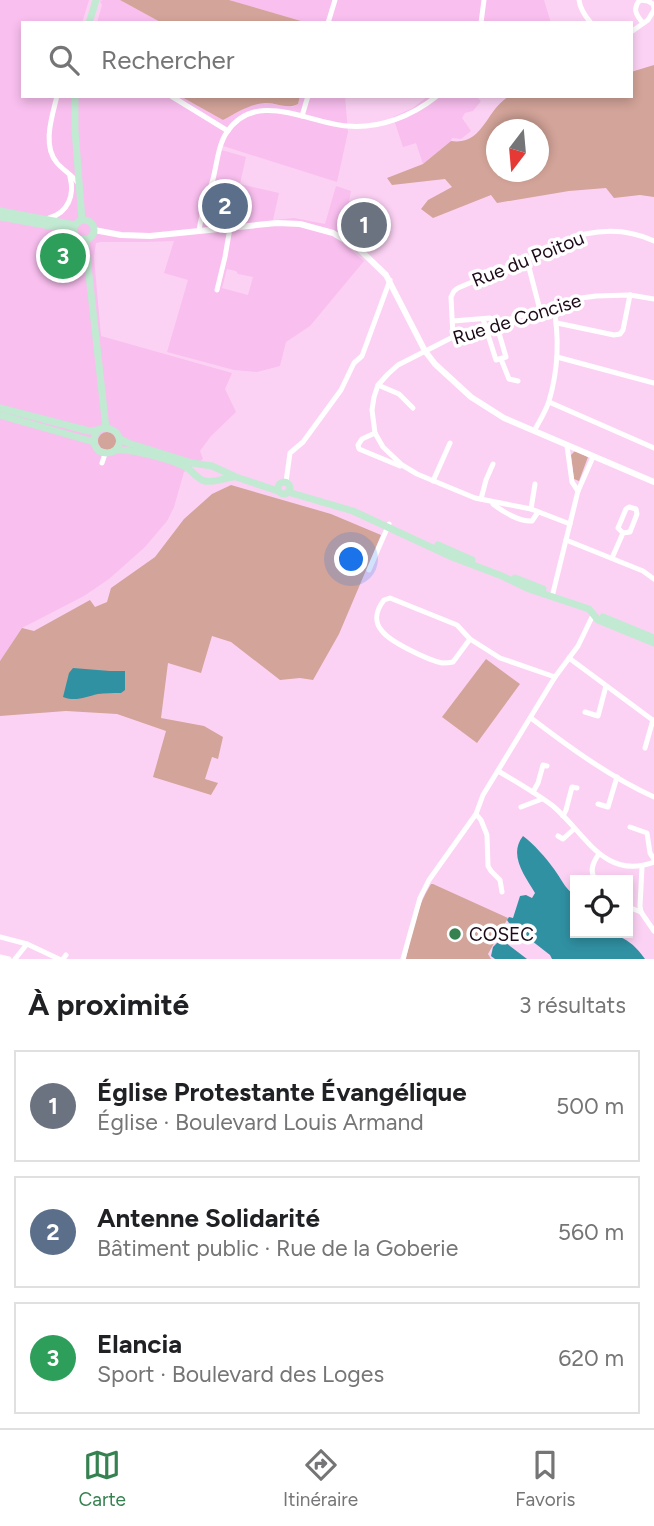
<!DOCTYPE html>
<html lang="fr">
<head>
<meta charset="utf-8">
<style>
	body { margin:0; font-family:Figtree,sans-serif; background:#f2f2f2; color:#202124 }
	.controls { position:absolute; right:21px; bottom:21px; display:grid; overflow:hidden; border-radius:0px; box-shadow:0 4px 10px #0003 }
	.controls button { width:63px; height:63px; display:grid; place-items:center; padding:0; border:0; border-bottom:2px solid #e0e0e0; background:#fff; color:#202124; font:35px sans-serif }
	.compass { position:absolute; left:486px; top:119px; width:63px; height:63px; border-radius:50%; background:#fff; box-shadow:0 4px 10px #0003; rotate:196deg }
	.you { position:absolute; left:352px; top:560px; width:24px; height:24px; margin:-18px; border:5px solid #fff; border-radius:50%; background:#1a73e8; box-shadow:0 0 0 10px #1a73e833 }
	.badge { display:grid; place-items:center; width:46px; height:46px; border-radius:50%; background:#358150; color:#fff; font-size:23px; font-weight:700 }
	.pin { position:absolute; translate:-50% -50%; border:4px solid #fff; box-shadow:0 2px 7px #0006 }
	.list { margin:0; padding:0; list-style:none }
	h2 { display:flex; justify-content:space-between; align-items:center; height:91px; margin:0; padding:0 28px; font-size:30px }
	h2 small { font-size:23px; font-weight:400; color:#757577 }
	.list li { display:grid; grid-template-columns:46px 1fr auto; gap:21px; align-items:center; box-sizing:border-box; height:112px; margin:0 14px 14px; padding:0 14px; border:2px solid #e0e0e0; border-radius:0px }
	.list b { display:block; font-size:26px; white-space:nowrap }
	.list p { margin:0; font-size:23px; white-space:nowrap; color:#757577 }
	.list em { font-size:23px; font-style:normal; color:#757577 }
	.icon { flex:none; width:38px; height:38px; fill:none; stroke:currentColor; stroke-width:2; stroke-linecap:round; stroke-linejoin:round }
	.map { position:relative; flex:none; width:654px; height:959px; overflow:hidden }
	.search { position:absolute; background:#fff; box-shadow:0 4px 10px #0003; left:21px; right:21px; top:21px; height:77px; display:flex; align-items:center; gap:18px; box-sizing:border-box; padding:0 24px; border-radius:0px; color:#757577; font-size:26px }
	.sheet { height:469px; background:#fff }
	nav { display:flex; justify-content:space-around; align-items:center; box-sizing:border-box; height:98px; border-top:2px solid #e0e0e0; background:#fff; font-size:19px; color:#757577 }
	nav a { display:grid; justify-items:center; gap:4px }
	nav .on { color:#358150 }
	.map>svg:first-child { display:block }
</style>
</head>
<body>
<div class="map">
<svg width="654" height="959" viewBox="0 0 654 959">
	<rect width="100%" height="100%" fill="#fcd2f4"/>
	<!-- built -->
	<g fill="#f9bfef" fill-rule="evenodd">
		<path d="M0 0H89L82 23H23V96H180L223 120 248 106 266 103 292 107 298 104 300 96H345L348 132 337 182 220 145 218 149 246 157 240 184 279 193 273 220 294 218 325 224 336 186 351 191 349 201 354 203 343 243 364 261 310 326 286 342 280 366 257 372 234 370 167 352 188 280 164 273 174 241 145 242H101L96 243 94 257 101 336 232 373 225 389 236 412 211 436 200 451 203 459 184 472 174 507 167 521 145 547 109 579 84 596 22 628 0 661ZM227 269 236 271 238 274 253 277 248 295 222 288Z"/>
		<path d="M103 0H120L162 23H97L102 5 100 1Z"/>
		<path d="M229 0H544L551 23H308Z"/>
		<path d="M428 96H475L481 101 473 111 465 113 462 118 471 131 461 139 452 138 451 141 423 164 416 143 403 147 393 117 413 108Z"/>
	</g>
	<!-- green -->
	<g fill="#d3a499" fill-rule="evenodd">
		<path d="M120 0H229L308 23H162Z"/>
		<path d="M654 65V197L640 195 614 198 606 188 569 191 497 203 491 195 433 218 421 209 428 200 452 187 445 179 392 185 387 178 423 164 451 141C484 146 486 108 510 96H631V72ZM496 130H538V172H496Z"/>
		<path d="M180 96H300L298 104C287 110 276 102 265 103 249 104 236 113 223 120Z"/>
		<circle cx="107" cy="441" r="9"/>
		<path d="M575 451 588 457 579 481 574 479 571 455Z"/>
		<path d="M231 485 331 514 381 535 339 634 313 680 300 678 280 680 231 642 212 636 201 673 168 663 161 718 204 726 223 737 218 759 212 757 205 779 218 783 211 795 153 777 166 731 117 714 66 711 0 716V661L22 628 34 631 90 600 95 607 107 602 111 588 155 557 184 519 212 494Z"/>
		<path d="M486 659 520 684 477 743 442 717Z"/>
		<path d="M431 884H433L508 918 488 954 491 959H406C412 932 416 908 431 884Z"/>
	</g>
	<!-- water -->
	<g fill="#3091a3">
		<path d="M73 668 110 671H125V690L121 693C113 693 105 693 98 694 85 697 76 702 63 697L69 673Z"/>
		<path d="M523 836C534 844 546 858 554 869 562 880 564 887 575 896V933C607 933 625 930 645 959H552L550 955 509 923 507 920 509 917 513 918 520 896 526 895 532 898 535 893C525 876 508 855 523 836Z"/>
		<path d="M501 939 527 959H495L491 956 493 947Z"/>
	</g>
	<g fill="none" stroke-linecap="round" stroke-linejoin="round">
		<!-- minor -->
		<g stroke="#fff" stroke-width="5">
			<path d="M579 0C580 9 585 16 591 23"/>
			<path d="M328 23 335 0"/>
			<path d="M481 23 484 0"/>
			<path d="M643 23C636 15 632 8 640 0L648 1 653 4 654 8"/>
			<path d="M631 32 648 20 654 10"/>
			<path d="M57 96C52 117 42 145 57 163 63 170 72 175 78 183"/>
			<path d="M171 96 228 131"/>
			<path d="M302 116 308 96"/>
			<path d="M49 218C68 213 75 195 70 177"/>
			<path d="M199 231C201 213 208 196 213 179 217 164 218 145 227 132 256 89 308 123 347 126 380 129 412 116 437 96"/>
			<path d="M527 260 540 310"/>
			<path d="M217 290 225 257 230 228"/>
			<path d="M453 321 490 318 496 323 506 357 496 360 483 319"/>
			<path d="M557 323 614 335 620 334 623 330 630 295"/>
			<path d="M453 337 451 297 454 291 458 288 585 234C608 229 633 231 654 241"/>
			<path d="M557 357 654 383"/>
			<path d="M501 359 509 379 518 381"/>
			<path d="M378 385 399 394 413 408"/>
			<path d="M549 402 654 448"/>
			<path d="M534 431C539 422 546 411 549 401 558 371 560 336 553 306"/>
			<path d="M375 433 362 439 358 445 359 449 400 466"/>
			<path d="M567 446 572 482 578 491"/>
			<path d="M102 463 105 454"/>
			<path d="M433 481 450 443"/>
			<path d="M286 482 290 453 303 442 341 390 354 363 362 356 390 280"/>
			<path d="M481 499 486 480 493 464"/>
			<path d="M493 504C503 512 520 522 532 521L538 512"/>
			<path d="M531 509 535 484"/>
			<path d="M570 524 531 509 475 498 417 474 402 465 383 447 375 433 372 410 374 397 378 385 388 374 398 365 453 337 574 299 596 296 630 295 654 299"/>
			<path d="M566 540 643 571 654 579"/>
			<path d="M612 558 623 533 630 532 637 514 636 509 629 507 626 509 618 528 623 533"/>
			<path d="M369 570 389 524"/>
			<path d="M552 597 578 491 593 457"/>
			<path d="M470 639 453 662C449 663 446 663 442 663 428 660 390 642 382 631 373 621 377 609 384 600L390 598 457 625 470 639 500 658 555 677"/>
			<path d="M569 658 654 721"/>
			<path d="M585 712 598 716 606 686"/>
			<path d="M531 718C569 747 610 777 654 797"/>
			<path d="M645 748 653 720"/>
			<path d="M498 771C517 782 536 793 553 806 585 833 604 881 654 862"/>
			<path d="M533 792 538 783 543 765 547 766"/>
			<path d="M598 804 608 807 617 777"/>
			<path d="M521 807 542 799"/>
			<path d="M476 814 481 820 487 835 488 866 491 871 500 880 502 892"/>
			<path d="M563 816 566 810 572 787 577 788"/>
			<path d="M630 827 647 833 650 853 654 859"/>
			<path d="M558 836 563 839 574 829"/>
			<path d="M642 867 640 906 641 912 654 931"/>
			<path d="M596 880C589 872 593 862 599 854"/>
			<path d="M628 907 641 912"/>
			<path d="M0 937 27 944 59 959"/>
			<path d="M0 957 9 959"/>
			<path d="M15 959 27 944"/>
			<path d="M63 959 66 955"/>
			<path d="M403 959 420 898 429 880 476 814 483 795 555 677 578 646 593 615"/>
		</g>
		<!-- tertiary -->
		<path stroke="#fff" stroke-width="6" d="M94 230 121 235 150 236 277 223 300 224 333 233 358 248 386 275 425 351 435 364 471 397 504 418 654 482"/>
		<!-- secondary -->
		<g stroke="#c2e9d2" stroke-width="7">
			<path d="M89 23 96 0"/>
			<path d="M75 96V130L82 220"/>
			<path d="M0 211 75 225"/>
			<path d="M0 217 61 228 74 232"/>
			<circle cx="84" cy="230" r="10"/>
			<path d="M85 239 106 428"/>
			<path d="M0 408 89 431C96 432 103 426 110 429 127 434 120 460 99 451 93 445 92 439 97 432"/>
			<path d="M0 415 94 442"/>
			<path d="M120 439 128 443 192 463 212 466 236 477 278 491"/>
			<path d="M116 450C132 449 173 459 187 468 194 472 197 479 205 481 214 483 224 478 233 477"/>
			<circle cx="284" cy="488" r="6"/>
			<path d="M288 492 353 511 452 557 502 576 529 589 589 609 598 620 654 643"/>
			<path d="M438 545 472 560"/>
			<path d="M515 578 543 589"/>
			<path d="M603 617 654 638"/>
		</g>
	</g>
	<!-- markers -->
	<circle fill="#358150" stroke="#fff" stroke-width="2.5" cx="455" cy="934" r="7"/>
	<g text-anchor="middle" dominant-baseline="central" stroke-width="7" stroke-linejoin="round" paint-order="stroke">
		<!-- street labels -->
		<g font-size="19" fill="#1c0a19" stroke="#fff">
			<text transform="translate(528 259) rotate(-22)">Rue du Poitou</text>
			<text transform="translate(517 319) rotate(-17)">Rue de Concise</text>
		</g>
		<!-- poi labels -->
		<g font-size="19" fill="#1c0a19" stroke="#fff" text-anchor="start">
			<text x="469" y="934">COSEC</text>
		</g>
	</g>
</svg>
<div class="controls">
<button><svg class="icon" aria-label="locate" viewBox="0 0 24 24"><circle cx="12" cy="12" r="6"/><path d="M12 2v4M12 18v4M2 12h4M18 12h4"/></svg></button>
</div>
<svg class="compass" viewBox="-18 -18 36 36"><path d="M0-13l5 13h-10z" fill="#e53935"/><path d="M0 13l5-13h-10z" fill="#757577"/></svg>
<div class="you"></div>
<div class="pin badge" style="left:364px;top:225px;background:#6b7280">1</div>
<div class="pin badge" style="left:225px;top:206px;background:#5c6f8a">2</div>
<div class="pin badge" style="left:63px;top:256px;background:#2e9e5b">3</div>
<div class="search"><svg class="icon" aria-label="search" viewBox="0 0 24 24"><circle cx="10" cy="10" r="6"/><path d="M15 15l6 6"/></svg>Rechercher</div>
</div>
<section class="sheet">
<h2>À proximité<small>3 résultats</small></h2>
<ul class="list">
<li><span class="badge" style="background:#6b7280">1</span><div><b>Église Protestante Évangélique</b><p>Église · Boulevard Louis Armand</p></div><em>500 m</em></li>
<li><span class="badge" style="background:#5c6f8a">2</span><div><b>Antenne Solidarité</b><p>Bâtiment public · Rue de la Goberie</p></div><em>560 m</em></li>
<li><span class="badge" style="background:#2e9e5b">3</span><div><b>Elancia</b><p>Sport · Boulevard des Loges</p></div><em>620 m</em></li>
</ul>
</section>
<nav>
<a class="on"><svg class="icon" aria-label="map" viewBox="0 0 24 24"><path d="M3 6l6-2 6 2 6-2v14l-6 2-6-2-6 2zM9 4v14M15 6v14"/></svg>Carte</a>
<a><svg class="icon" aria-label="directions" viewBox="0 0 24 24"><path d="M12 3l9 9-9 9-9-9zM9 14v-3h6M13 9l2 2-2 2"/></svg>Itinéraire</a>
<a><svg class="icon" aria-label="saved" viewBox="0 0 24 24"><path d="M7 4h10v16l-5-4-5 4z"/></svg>Favoris</a>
</nav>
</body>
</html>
